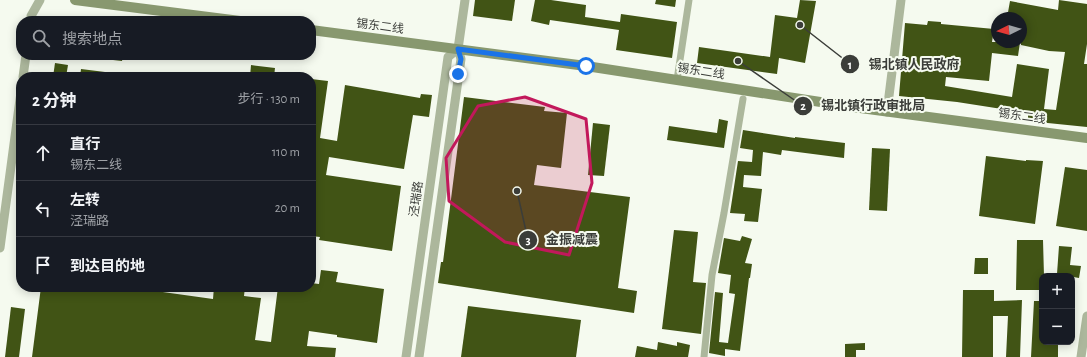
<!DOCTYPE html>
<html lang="zh">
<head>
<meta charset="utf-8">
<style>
	body { margin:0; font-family:"Alegreya Sans","Noto Sans SC",sans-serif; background:#242831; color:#f1f3f6 }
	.controls { position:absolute; right:12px; bottom:12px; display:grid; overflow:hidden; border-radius:8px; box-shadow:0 2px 10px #0003 }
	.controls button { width:36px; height:36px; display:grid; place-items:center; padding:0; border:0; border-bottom:1px solid #363941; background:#171b24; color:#f1f3f6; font:20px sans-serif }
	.compass { position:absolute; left:991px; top:12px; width:36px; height:36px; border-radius:50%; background:#171b24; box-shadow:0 2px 10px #0003; rotate:265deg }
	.stop { position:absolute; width:12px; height:12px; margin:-9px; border:3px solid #1a73e8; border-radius:50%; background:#fff }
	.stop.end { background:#1a73e8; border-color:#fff; box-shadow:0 1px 4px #0008 }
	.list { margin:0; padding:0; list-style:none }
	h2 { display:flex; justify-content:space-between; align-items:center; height:52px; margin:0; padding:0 16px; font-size:17px }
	h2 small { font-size:13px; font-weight:400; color:#9ea1a6 }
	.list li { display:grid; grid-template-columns:26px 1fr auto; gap:12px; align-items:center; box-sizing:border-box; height:56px; padding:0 16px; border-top:1px solid #363941 }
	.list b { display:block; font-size:15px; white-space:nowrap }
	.list p { margin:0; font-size:13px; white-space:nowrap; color:#9ea1a6 }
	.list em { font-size:13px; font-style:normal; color:#9ea1a6 }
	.icon { flex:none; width:22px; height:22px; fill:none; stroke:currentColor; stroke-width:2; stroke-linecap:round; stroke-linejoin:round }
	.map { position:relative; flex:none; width:1087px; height:357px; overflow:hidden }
	.search { position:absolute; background:#171b24; box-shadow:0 2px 10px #0003; left:16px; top:16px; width:300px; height:44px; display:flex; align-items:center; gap:10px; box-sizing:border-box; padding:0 14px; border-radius:16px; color:#9ea1a6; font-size:15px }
	.panel { position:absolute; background:#171b24; box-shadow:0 2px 10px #0003; left:16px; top:72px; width:300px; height:220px; border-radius:16px }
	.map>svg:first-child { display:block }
</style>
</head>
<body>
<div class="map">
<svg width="1087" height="357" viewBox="0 0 1087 357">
	<rect width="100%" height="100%" fill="#f5faef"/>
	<!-- building -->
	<g fill="#415415">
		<path d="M475 0H515L512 21 473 16Z"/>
		<path d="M535 0H551L586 5 585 17 620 22 621 14 677 22 672 58 616 50 619 30 550 20 549 25 531 21Z"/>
		<path d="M656 0H676L675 7 655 4Z"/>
		<path d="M800 0 816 1 805 63 779 58 777 74 697 63 699 47 770 57 775 15 797 18Z"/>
		<path d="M1059 0 1087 4V44L1084 64H1087V127L1028 121V113L957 102 899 96 905 23 927 25 928 21 941 22V24L994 29 992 42H1020L1018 56 992 53 989 81 946 77 945 86 1012 97 1017 64 1049 69 1044 109 1056 110 1065 52 1049 51 1021 45V18H1007L1010 1 1058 10Z"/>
		<path d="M104 55H123L122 61 104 59Z"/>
		<path d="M55 63 68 65 66 77H53Z"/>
		<path d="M251 65 275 68 274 77H250Z"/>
		<path d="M81 69 113 73V77H80Z"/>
		<path d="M311 79 328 81 320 138 337 141 345 85 420 98 421 94 432 95 429 117 413 115 404 169 329 157 326 175 401 186 392 251 319 240 320 237 311 236Z"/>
		<path d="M464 97 545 107 544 111 567 113 561 168 537 165 534 185 630 197 618 288 637 291 634 313 438 283 441 262H443Z"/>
		<path d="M719 119 728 121 724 148 667 140 669 126 717 133Z"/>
		<path d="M593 123 610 125 604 176 588 175Z"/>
		<path d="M743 130 795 138V137L845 143 844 158 782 150 781 155 763 152 761 176 744 175 743 187 762 189 758 222 744 221 745 214 730 213 738 161 752 162 753 150 740 148Z"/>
		<path d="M872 148 890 149 887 211 869 210Z"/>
		<path d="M986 156 1026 161V160L1043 161 1035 224 979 216Z"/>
		<path d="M1065 167 1087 170V231L1056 226Z"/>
		<path d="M674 230 698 232 693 282 706 283 701 334 662 329Z"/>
		<path d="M742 236 752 239 745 263 752 264 750 278H749L740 351 725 349V356L709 353 715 292 723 293 719 342 728 343 735 294 729 293 731 275 718 273 724 238 740 241Z"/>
		<path d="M1017 240H1043L1044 276H1042V290H1016Z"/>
		<path d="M1059 246 1072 247 1070 265 1081 266 1079 278 1057 274Z"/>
		<path d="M975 258H988V274H974Z"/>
		<path d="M321 270 338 272 336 282 384 289 377 343 337 337V335L309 331 307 346 336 348 335 357H32L41 287H127L213 299 214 287H245L244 296 261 298 255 340 271 342 278 287H311V283L319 284Z"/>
		<path d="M963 290H994V301L1022 300 1020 357H1006L1008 316H993V357H962Z"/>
		<path d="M1034 301H1042V342H1058V357H1031Z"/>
		<path d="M468 306 581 320 576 357H461Z"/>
		<path d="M11 307 25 309 19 357H5Z"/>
		<path d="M658 342 677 346V342L690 345 688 357H635L637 346 657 350Z"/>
		<path d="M865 343V350H856V357H845V344Z"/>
	</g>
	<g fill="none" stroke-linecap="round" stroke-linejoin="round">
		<!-- minor -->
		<g stroke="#acb79c" stroke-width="7">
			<path d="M677 80 689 0"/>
			<path d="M704 357 712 275 724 213 743 99"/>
		</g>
		<!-- tertiary -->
		<g stroke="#acb79c" stroke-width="9">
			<path d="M31 21V16L40 0"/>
			<path d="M23 77 26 55"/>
			<path d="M887 112 901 0"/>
			<path d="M0 248 21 92"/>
			<path d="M406 357 448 57 458 49"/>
			<path d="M419 357 461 59 458 49 465 0"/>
			<path d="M1081 357 1087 316"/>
		</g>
		<!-- secondary -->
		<g stroke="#88986f" stroke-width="10">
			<path d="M75 0 240 21"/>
			<path d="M311 30 586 66 853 107 1087 138"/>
		</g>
	</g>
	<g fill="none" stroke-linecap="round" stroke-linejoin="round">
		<!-- route -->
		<path stroke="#1a73e8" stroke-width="5" d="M458 74 461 59 458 49 586 66"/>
	</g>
	<!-- marked area -->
	<path fill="#c2185b" fill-opacity="0.2" stroke="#c2185b" stroke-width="3" stroke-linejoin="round" d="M525 97 586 119 592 183 569 255 505 242 449 201 446 158 478 106Z"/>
	<g text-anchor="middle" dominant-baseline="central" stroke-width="4" stroke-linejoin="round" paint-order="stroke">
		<!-- street labels -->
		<g font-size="12" fill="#3b3d39" stroke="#f5faef">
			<text transform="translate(380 26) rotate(7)">锡东二线</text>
			<text transform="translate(701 71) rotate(9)">锡东二线</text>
			<text transform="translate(1022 116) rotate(8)">锡东二线</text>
			<text transform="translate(416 199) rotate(-82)">泾瑞路</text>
		</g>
	</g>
	<!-- callouts -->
	<path fill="none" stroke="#3b3d39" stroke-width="1.5" d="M800 25L850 64M738 61L803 106M517 191L528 240"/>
	<g fill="#3b3d39" stroke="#f5faef" stroke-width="1.5">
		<circle cx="800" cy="25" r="4"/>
		<circle cx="738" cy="61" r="4"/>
		<circle cx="517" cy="191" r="4"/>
		<circle cx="850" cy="64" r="10"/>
		<circle cx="803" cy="106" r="10"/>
		<circle cx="528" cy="240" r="10"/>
	</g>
	<g font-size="12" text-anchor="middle" font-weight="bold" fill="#fff">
		<text x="850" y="69">1</text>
		<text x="803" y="110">2</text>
		<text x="528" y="244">3</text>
	</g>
	<g font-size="13" text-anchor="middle" font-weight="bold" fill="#3b3d39" stroke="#f5faef" stroke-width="4" stroke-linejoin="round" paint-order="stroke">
		<text x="914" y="69">锡北镇人民政府</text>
		<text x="873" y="110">锡北镇行政审批局</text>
		<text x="572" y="244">金振减震</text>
	</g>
</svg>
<div class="controls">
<button>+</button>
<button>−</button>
</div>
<svg class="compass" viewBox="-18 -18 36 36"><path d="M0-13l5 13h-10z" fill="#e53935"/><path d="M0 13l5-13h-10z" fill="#9ea1a6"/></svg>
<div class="stop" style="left:586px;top:66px"></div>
<div class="stop end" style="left:458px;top:74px"></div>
<div class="search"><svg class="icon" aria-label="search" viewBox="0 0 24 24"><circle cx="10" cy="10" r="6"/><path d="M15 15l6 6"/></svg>搜索地点</div>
<section class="panel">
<h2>2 分钟<small>步行 · 130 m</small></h2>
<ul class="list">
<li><svg class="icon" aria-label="ahead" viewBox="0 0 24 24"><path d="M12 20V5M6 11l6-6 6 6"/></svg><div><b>直行</b><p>锡东二线</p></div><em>110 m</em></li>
<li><svg class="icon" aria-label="left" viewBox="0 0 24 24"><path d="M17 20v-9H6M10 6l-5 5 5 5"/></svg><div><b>左转</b><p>泾瑞路</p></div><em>20 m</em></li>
<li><svg class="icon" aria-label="arrive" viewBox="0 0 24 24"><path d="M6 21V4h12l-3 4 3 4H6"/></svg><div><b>到达目的地</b></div></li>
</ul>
</section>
</div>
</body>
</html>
